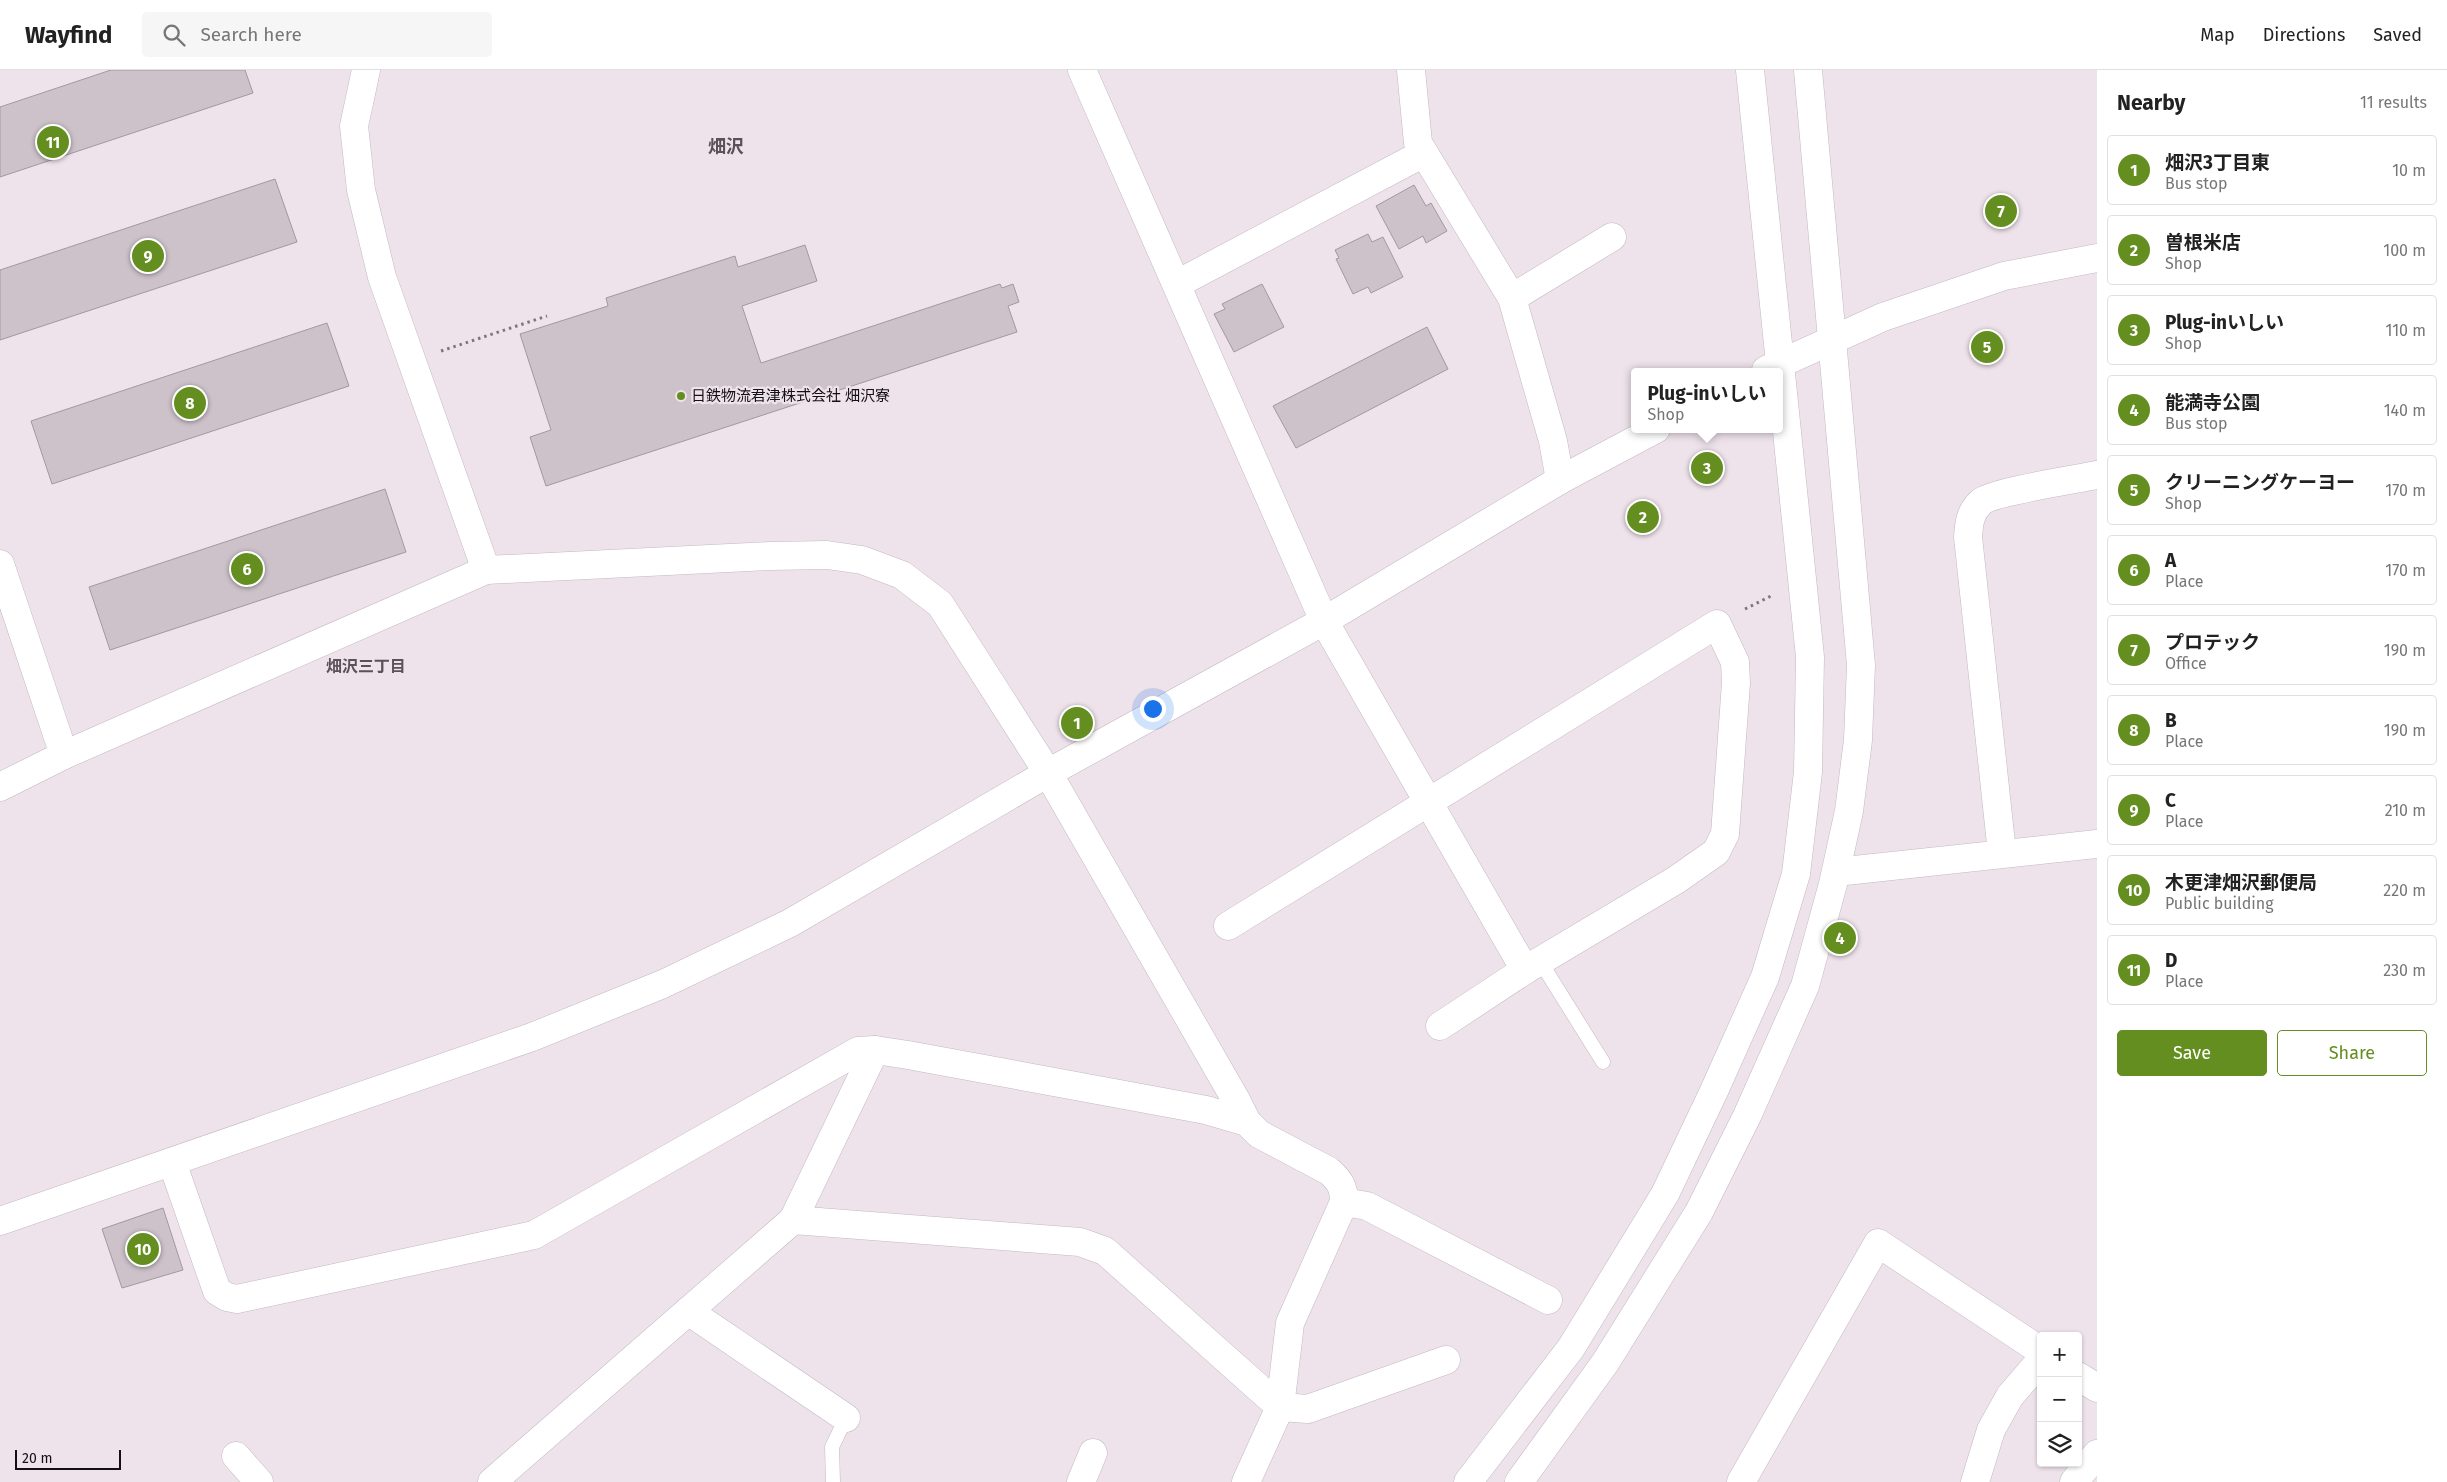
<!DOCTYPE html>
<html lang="en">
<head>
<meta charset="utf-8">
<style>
	body { margin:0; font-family:"Fira Sans","Noto Sans JP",sans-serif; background:#f6f6f6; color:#222 }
	.controls { position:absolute; right:15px; bottom:15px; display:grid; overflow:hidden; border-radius:5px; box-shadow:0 1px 4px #0004 }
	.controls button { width:45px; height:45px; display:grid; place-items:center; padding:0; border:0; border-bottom:1px solid #e0e0e0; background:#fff; color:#222; font:25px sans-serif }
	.scale { position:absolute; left:15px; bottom:12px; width:106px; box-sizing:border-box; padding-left:5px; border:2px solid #131012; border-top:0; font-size:14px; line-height:18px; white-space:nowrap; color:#131012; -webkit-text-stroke:4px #efe3eb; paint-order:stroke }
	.you { position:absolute; left:1152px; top:638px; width:18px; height:18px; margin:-12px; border:4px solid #fff; border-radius:50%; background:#1a73e8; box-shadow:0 0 0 8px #1a73e833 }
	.badge { display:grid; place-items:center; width:32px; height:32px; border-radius:50%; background:#648e1f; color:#fff; font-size:16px; font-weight:700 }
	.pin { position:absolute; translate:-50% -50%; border:2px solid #fff; box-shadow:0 1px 5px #0006 }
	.popup { position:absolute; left:1631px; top:298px; width:152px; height:65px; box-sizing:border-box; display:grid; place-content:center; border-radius:5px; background:#fff; filter:drop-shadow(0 1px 4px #0005); font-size:16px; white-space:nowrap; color:#767676 }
	.popup b { font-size:19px; color:#222 }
	.popup::after { content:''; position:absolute; left:50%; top:100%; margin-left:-10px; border:10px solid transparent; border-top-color:#fff }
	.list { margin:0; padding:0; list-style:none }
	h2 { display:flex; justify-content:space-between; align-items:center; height:65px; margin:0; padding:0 20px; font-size:21px }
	h2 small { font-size:16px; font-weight:400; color:#767676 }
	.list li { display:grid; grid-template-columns:32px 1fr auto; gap:15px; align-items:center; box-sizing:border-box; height:70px; margin:0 10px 10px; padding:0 10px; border:1px solid #e0e0e0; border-radius:5px }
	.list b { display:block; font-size:19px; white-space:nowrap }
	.list p { margin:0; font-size:16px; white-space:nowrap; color:#767676 }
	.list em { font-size:16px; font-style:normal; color:#767676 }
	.actions { display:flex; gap:10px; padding:15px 20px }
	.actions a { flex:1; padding:11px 0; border:1px solid #648e1f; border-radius:5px; text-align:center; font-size:18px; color:#648e1f }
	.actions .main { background:#648e1f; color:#fff }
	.icon { flex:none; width:28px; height:28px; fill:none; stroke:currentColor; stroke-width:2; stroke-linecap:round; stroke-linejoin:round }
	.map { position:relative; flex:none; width:2097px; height:1412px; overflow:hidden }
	header { display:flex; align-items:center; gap:30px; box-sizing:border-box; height:70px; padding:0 25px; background:#fff; border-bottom:1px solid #e0e0e0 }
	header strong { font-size:24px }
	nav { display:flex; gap:28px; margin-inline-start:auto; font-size:18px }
	.search { width:350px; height:45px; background:#f6f6f6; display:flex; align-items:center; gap:12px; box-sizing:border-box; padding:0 18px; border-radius:5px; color:#767676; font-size:19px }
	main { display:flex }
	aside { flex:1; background:#fff }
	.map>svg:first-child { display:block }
</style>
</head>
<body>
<header>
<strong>Wayfind</strong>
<div class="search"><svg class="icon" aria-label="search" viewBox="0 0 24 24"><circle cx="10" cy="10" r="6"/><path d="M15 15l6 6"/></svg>Search here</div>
<nav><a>Map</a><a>Directions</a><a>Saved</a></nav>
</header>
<main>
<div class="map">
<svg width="2097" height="1412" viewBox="0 0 2097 1412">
	<rect width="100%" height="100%" fill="#efe3eb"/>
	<!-- building -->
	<g fill="#cdc2ca" stroke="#a3989f">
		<path d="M111 0H245L253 23 0 107V37Z"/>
		<path d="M275 109 297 172 0 270V200Z"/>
		<path d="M1414 115 1426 136 1431 133 1447 161 1426 173 1423 166 1399 179 1376 136Z"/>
		<path d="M1368 164 1372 172 1383 167 1403 207 1371 223 1368 217 1353 224 1336 189 1339 188 1335 180Z"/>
		<path d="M805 175 817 211 742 236 761 293 1000 214 1002 218 1013 214 1019 232 1008 236 1017 262 546 416 530 367 551 360 520 264 608 236 606 228 735 186 738 197Z"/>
		<path d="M1262 214 1284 257 1234 282 1214 244 1225 239 1222 234Z"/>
		<path d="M327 253 349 316 52 414 31 351Z"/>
		<path d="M1427 257 1448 299 1296 378 1273 336Z"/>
		<path d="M385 419 406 482 110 580 89 517Z"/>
		<path d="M163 1138 183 1200 122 1218 102 1159Z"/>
	</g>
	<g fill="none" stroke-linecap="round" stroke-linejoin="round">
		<defs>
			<g id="service">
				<path d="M1540 891 1603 992"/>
				<path d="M833 1412 832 1377 846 1348"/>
			</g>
			<g id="minor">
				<path d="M366 0 354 56 361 120 382 207 486 500"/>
				<path d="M1082 0 1324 551 1525 900"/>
				<path d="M1411 0 1418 73 1512 228 1553 371 1560 410"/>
				<path d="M1177 214 1424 83"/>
				<path d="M1512 228 1612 167"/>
				<path d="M0 494 64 685"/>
				<path d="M0 717 64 685 486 500 770 486 827 485 862 490 902 505 940 534 1048 703 1236 1030 1247 1052 1259 1064 1329 1101C1340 1111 1344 1117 1344 1132L1290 1253 1280 1337 1246 1412"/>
				<path d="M2002 783 1968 467C1969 453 1970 442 1981 432 1992 422 2078 409 2097 405"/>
				<path d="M1836 802 2097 774"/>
				<path d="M1228 856 1717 554 1735 592 1736 613 1725 764 1716 782 1676 810 1525 900 1440 956"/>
				<path d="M172 1092 217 1221 227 1227 237 1229 534 1165 858 981 875 980 908 985 1206 1040 1247 1052"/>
				<path d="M1344 1132 1367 1136 1548 1230"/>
				<path d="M793 1150 1080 1172 1105 1181 1280 1337 1308 1339 1446 1290"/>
				<path d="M688 1241 846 1348"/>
				<path d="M2078 1306 2097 1318"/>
				<path d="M236 1386 259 1412"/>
				<path d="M492 1412 793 1150 875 980"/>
				<path d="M1081 1412 1093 1383"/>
				<path d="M1741 1412 1878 1173 2041 1281"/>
				<path d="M1975 1412 1991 1360 2010 1326 2041 1290"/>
				<path d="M2074 1412 2097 1384"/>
			</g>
			<g id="tertiary">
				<path d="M1766 300 1883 247 2004 206 2097 188"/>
				<path d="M0 1151 532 967 663 914 790 853 1048 703 1324 551 1560 410 1656 359"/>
				<path d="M1468 1412 1571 1278 1665 1124 1714 1021 1765 907 1796 804 1808 702 1810 587 1750 0"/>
				<path d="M1519 1412 1605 1293 1699 1142 1747 1046 1805 916 1833 814 1849 741 1858 670 1861 595 1808 0"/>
			</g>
		</defs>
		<!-- service casing -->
		<use href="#service" stroke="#c3b8c0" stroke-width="15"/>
		<!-- minor casing -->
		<use href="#minor" stroke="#c3b8c0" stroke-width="29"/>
		<!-- tertiary casing -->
		<use href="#tertiary" stroke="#c3b8c0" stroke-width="29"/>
		<!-- path -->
		<g stroke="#7d767b" stroke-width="3" stroke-dasharray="2.5 4" stroke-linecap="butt">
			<path d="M441 281 547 246"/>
			<path d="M1745 539 1771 526"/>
		</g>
		<!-- service -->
		<use href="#service" stroke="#fff" stroke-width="14"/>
		<!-- minor -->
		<use href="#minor" stroke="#fff" stroke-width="28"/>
		<!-- tertiary -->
		<use href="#tertiary" stroke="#fff" stroke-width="28"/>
	</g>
	<!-- markers -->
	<circle fill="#648e1f" stroke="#efe3eb" stroke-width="2" cx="681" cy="326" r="5"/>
	<g text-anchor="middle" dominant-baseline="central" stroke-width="4.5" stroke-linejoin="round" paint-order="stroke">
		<!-- poi labels -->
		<g font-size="15" fill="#131012" stroke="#efe3eb" text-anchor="start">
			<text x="691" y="326">日鉄物流君津株式会社 畑沢寮</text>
		</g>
		<!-- neighbourhood labels -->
		<g font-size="16" font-weight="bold" fill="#5b5158" stroke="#efe3eb">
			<text x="366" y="596">畑沢三丁目</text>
		</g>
		<!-- quarter labels -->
		<g font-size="18" font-weight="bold" fill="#5b5158" stroke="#efe3eb">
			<text x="726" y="77">畑沢</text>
		</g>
	</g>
</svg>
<div class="controls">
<button>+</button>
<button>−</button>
<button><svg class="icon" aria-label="layers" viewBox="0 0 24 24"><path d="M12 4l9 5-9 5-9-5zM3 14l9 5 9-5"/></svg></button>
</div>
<div class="scale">20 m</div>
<div class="you"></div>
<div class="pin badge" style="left:1077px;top:653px">1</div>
<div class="pin badge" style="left:1643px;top:447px">2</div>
<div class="pin badge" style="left:1707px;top:398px">3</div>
<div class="popup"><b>Plug-inいしい</b>Shop</div>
<div class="pin badge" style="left:1840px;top:868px">4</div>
<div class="pin badge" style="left:1987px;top:277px">5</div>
<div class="pin badge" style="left:247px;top:499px">6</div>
<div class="pin badge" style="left:2001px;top:141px">7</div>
<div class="pin badge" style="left:190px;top:333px">8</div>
<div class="pin badge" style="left:148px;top:186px">9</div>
<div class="pin badge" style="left:143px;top:1179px">10</div>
<div class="pin badge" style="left:53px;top:72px">11</div>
</div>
<aside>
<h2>Nearby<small>11 results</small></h2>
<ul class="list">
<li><span class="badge">1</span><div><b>畑沢3丁目東</b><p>Bus stop</p></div><em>10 m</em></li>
<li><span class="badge">2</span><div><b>曽根米店</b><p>Shop</p></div><em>100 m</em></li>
<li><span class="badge">3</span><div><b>Plug-inいしい</b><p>Shop</p></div><em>110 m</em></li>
<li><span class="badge">4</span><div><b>能満寺公園</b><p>Bus stop</p></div><em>140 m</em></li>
<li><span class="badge">5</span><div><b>クリーニングケーヨー</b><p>Shop</p></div><em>170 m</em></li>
<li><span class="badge">6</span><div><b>A</b><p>Place</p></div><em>170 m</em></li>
<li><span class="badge">7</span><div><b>プロテック</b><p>Office</p></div><em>190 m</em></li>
<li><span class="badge">8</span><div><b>B</b><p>Place</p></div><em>190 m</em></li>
<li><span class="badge">9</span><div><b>C</b><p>Place</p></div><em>210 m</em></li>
<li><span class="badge">10</span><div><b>木更津畑沢郵便局</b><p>Public building</p></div><em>220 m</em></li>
<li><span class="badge">11</span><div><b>D</b><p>Place</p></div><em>230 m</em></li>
</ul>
<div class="actions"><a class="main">Save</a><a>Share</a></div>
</aside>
</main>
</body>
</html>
